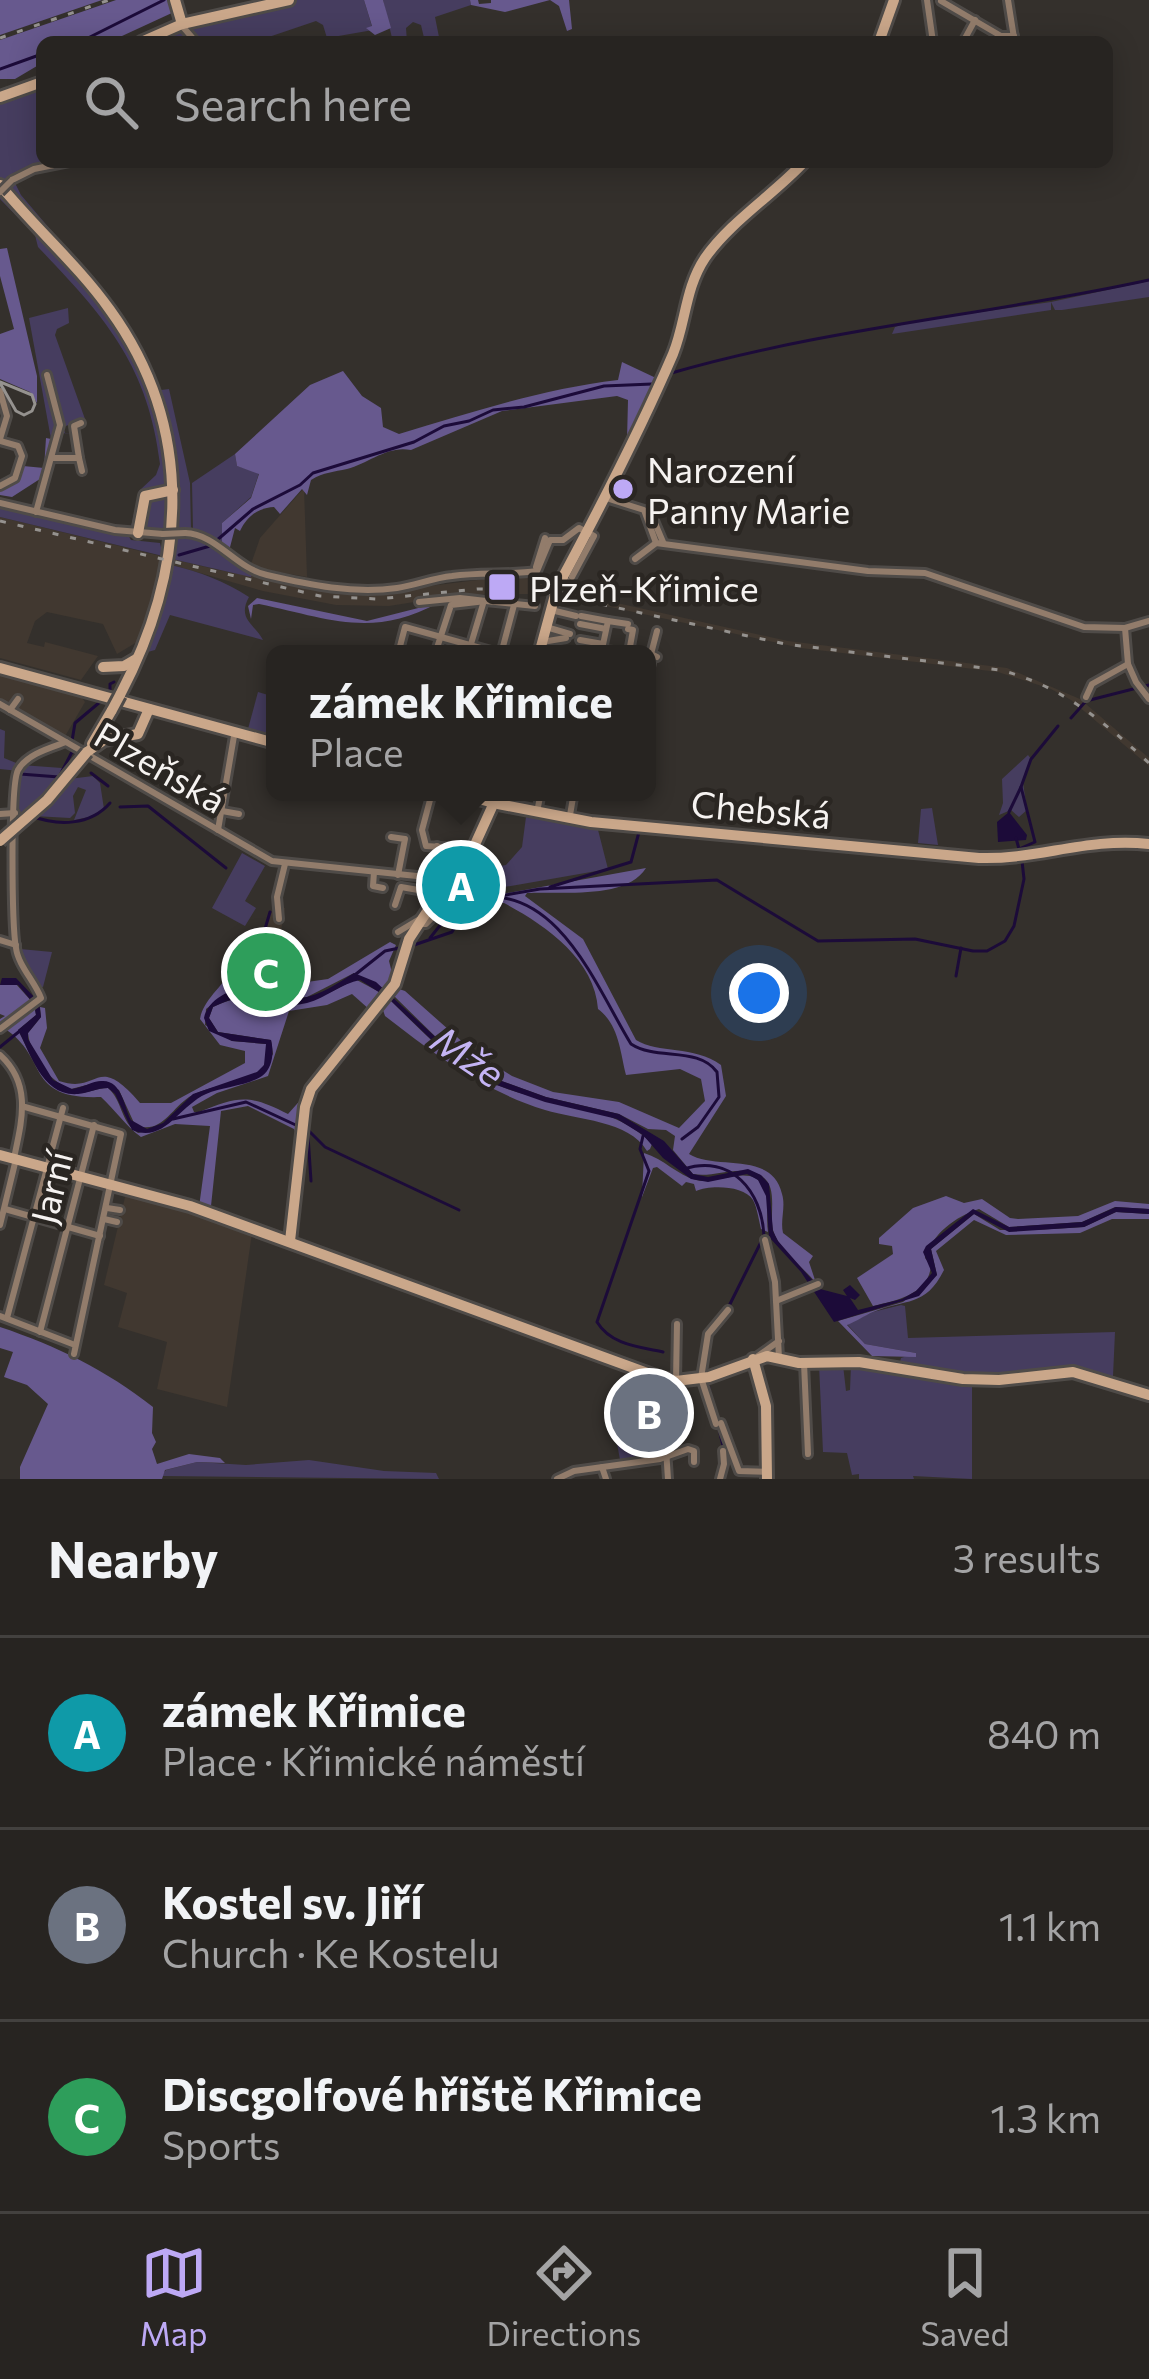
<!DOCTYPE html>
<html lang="en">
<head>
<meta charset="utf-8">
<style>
	body { margin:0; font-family:Commissioner,sans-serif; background:#2f2c2a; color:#f1f3f6 }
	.you { position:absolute; left:759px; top:993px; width:42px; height:42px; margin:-30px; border:9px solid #fff; border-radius:50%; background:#1a73e8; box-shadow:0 0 0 18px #1a73e833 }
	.badge { display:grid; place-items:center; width:78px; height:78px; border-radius:50%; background:#bda9f5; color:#fff; font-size:39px; font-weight:700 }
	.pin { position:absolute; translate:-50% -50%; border:6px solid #fff; box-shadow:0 3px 12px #0006 }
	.popup { position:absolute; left:266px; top:645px; width:390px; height:156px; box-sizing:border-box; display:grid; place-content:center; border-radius:18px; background:#272421; filter:drop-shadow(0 3px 9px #0005); font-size:39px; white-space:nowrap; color:#a4a4a5 }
	.popup b { font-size:45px; color:#f1f3f6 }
	.popup::after { content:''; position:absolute; left:50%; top:100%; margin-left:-24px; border:24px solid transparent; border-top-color:#272421 }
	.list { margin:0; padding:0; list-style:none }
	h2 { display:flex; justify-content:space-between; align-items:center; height:156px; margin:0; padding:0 48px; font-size:51px }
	h2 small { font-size:39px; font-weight:400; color:#a4a4a5 }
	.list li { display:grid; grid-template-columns:78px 1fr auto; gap:36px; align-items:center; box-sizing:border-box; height:192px; padding:0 48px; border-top:3px solid #43413f }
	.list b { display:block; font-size:45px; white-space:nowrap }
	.list p { margin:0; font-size:39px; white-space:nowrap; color:#a4a4a5 }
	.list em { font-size:39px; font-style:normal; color:#a4a4a5 }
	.icon { flex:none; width:66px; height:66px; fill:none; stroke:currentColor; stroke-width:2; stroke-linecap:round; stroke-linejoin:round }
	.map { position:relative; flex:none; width:1149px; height:1479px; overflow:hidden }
	.search { position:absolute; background:#272421; box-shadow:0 6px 30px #0003; left:36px; right:36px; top:36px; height:132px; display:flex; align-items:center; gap:30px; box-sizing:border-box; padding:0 42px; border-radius:18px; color:#a4a4a5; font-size:45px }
	.sheet { height:732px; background:#272421 }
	nav { display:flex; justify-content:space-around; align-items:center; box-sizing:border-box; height:168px; border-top:3px solid #43413f; background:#272421; font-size:33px; color:#a4a4a5 }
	nav a { display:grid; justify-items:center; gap:6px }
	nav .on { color:#bda9f5 }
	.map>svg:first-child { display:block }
</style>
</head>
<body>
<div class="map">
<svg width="1149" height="1479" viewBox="0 0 1149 1479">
	<rect width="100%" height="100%" fill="#34302c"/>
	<!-- built -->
	<g fill="#413830">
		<path d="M304 488 307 577 250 567 260 538Z"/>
		<path d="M0 517 214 569 319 589 373 593 518 575 608 601 788 641 1007 668 1080 699 1149 758V766L1071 700 1051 689 998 672 801 648 550 594H465L389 606 336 605 263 591 162 562 153 603 137 642 117 654 103 624 47 612 35 621 27 643 44 647 45 642 98 656 81 680 0 658Z"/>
		<path d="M0 671 78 692 85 702 64 738 0 702Z"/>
		<path d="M275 907 285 908 279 942 282 951 261 946 267 920Z"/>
		<path d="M126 1193 252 1233 227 1407 157 1389 167 1342 118 1327 127 1293 104 1285Z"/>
	</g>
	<!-- green -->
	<g fill="#463d5f">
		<path d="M289 0H364L373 30 327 38 323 25 316 21 254 42H141L162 32Z"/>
		<path d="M383 0H470L471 5 435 17 440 42H425L421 25 413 22 406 28 407 42H393Z"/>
		<path d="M42 82V162H75L37 171 15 183 21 195 111 301 161 390 169 389 190 483 191 530H175L172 459 134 346 0 183V97Z"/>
		<path d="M0 189C47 241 104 293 135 357 155 397 163 439 169 483L165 488 149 491 136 526 131 527 139 491 156 475 160 464C148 365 105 317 38 247L35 235 0 199Z"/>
		<path d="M1149 281V297L1062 310H1055L1051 302V310L892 334 895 327 910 322 1051 302Z"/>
		<path d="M68 308 69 323 57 329 55 335 85 419 63 427 65 433 74 434 62 433 61 428 51 439 29 318Z"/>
		<path d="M235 454 237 466 259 473 251 497 222 523 228 553 210 536 193 530 192 483Z"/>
		<path d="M168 494 165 530H145L142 526 146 498Z"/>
		<path d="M0 505 128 535 131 540 160 543 163 556 0 517Z"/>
		<path d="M189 535 206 540 253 573 251 577 172 559 175 536Z"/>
		<path d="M171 565C201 572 224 581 249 597 237 619 254 623 263 640L170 615 155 650 144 653 161 611Z"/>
		<path d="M258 692 275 697V737L248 729Z"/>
		<path d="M0 729 5 731 4 758 21 765 62 768 58 779 28 815 17 814V780L21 776 17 775 19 771 0 769Z"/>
		<path d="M1028 755 1031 759 1023 783 1027 810 1019 817 1011 810 999 815 1003 803 1002 779Z"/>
		<path d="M93 776 100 783 104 809 94 816 74 820 86 790 78 787 73 796 75 813 70 818 34 816 69 779Z"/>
		<path d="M932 808 938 845 918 843 921 809Z"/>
		<path d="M526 817 597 826 608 869 476 892 471 871 506 865 522 847Z"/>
		<path d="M242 853 265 866 245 901 256 908 245 926 212 908Z"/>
		<path d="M257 946 282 951 286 971 307 986 294 998 246 989Z"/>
		<path d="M20 949 52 952 43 987 37 986 21 958Z"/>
		<path d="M901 1305 905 1306 908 1338 1115 1332 1113 1376 1111 1380 1087 1373 990 1378 899 1366 901 1358 916 1353 865 1344 847 1324 873 1312Z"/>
		<path d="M819 1365H843L846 1391 850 1390 851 1365 972 1383V1479L913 1476 914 1479H859V1474L852 1475 847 1453 823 1452Z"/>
		<path d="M655 1431 659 1458 621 1465 616 1438Z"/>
		<path d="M309 1460 384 1471 436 1473 439 1479 161 1476 166 1470 197 1462 246 1465Z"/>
	</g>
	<!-- forest -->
	<g fill="#67598e">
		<path d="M0 0H102L0 35Z"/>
		<path d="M116 0H171L174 12 109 42H42V63L15 79H0V40Z"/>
		<path d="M364 0H383L391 28 375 35 366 28 372 26Z"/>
		<path d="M470 0H478L479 4 491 3V0H569L572 29 567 31 559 6 550 0 505 12 471 5Z"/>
		<path d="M7 248 37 376V403L30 392 0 379V334L14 329 0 276V249Z"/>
		<path d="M622 362 656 378 627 440 628 400 617 396 502 411 411 450C388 445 369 463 347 469 334 472 324 472 311 480L307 495 302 489 280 514 274 507C258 508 247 516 240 531L235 528 229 551 222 542V523L251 498 259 474 237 466 235 454 310 385 343 371 362 396 381 408 383 427 399 434C472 412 542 389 618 380Z"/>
		<path d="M46 438 51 439 43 477 12 497 0 495V490L14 483 23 466 44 468Z"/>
		<path d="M257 598 367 621 438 603C372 639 327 618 259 604L253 605 251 619 248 606Z"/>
		<path d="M646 868C626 900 562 891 527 893L525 896 583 939 636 1040C658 1054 694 1045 721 1065L726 1096 689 1154C716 1171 772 1150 782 1194 786 1207 780 1220 783 1233L813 1256 809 1262 816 1283C803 1267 778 1249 773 1230 769 1213 779 1185 760 1175 738 1164 715 1178 693 1174L673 1150 675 1136 666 1130 648 1129 619 1114 546 1097 496 1079 443 1044 392 994 399 989 405 991 475 1053 512 1076 553 1092 619 1102 679 1128 705 1101 701 1079 680 1069 626 1075C620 1051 619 1025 598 1009 595 959 544 924 504 903H493L478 910 471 903 480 898Z"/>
		<path d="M390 942 396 945 389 961 393 977 386 990 354 973 307 997 294 998 256 961 261 946 282 951 284 966 292 977 307 982 328 979Z"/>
		<path d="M247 968 250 973 246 989 225 994 206 1009 205 1025 232 1041 266 1044C267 1052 268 1064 260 1070 246 1083 209 1085 189 1097 170 1110 161 1135 135 1125L119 1090 102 1081 71 1089C48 1080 31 1058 28 1033L41 1017 40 1007 45 1008 47 1028 40 1048 59 1081C101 1095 95 1051 140 1103H171L245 1063V1051L220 1045 200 1019C203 1001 221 987 232 971Z"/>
		<path d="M355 979 383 994 370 1010 352 994 327 1005 289 1011 268 1076 217 1093 192 1107 194 1112H199C239 1096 249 1094 288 1114L304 1096 298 1137 294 1129 248 1106 221 1111 211 1206 199 1207 210 1126 175 1124 141 1137C126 1126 115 1110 101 1097 21 1100 51 1054 0 1026V1019L5 1016 0 1014V985L15 983 34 1004 36 1015 18 1030C32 1056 41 1094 78 1093 88 1093 98 1088 108 1088 123 1101 120 1122 138 1133 179 1125 166 1117 195 1099 214 1088 238 1083 260 1077L273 1054 271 1040 218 1032 209 1018 213 1007C252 988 256 1005 290 1004 312 1003 336 990 355 979Z"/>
		<path d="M388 998C421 1030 454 1067 497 1085 546 1106 614 1103 652 1144L650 1149 647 1151C629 1120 577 1120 545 1110 484 1091 435 1055 385 1016L382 1007Z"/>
		<path d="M644 1153C664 1159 677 1175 696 1180 719 1186 756 1159 766 1193 769 1205 766 1219 768 1232L761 1229C759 1221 757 1207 753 1200 744 1185 709 1185 696 1191L694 1184 686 1182 682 1186 657 1167 653 1168 642 1197Z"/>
		<path d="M946 1196 964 1203 982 1199 1010 1218 1018 1219 1078 1216 1115 1201 1149 1204V1209L1115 1207 1082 1222 1009 1227 979 1209C955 1217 933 1233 925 1258L931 1265C929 1294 898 1300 873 1306L857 1278 893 1254 892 1246 879 1244V1238L913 1208Z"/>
		<path d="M1116 1212 1149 1214V1219H1112L1080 1233 1006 1235 974 1220 936 1251 944 1270C925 1308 906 1298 873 1312 864 1316 857 1321 847 1325L865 1344 916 1353V1357L872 1356 838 1321 903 1302 937 1275 931 1249 974 1214 1000 1230H1035L1084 1227Z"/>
		<path d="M0 1327C57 1346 106 1370 153 1407L152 1433 156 1442 152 1449 157 1464 189 1454 220 1458 225 1463 197 1462 165 1470 162 1479H20V1467L48 1404 27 1385 4 1377 13 1352 0 1348Z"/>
	</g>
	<!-- water -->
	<g fill="#1c0b39">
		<path d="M1009 812 1027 835 1026 840 998 842 997 822Z"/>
		<path d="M354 973 376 982 443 1044 496 1079 546 1097 619 1114 664 1141 693 1174 708 1177 748 1169 761 1175 769 1184 773 1231 778 1241 820 1289 847 1296 843 1290 850 1285 860 1295 855 1300 850 1298 858 1310 902 1299 916 1291 932 1273 923 1252 926 1246 973 1209 1009 1227 1082 1222 1116 1207 1149 1209V1214L1116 1212 1084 1227 1009 1232 974 1214 931 1249 937 1275 919 1296 834 1322 801 1272 769 1237 766 1196 758 1180 747 1174 708 1182 691 1179 663 1158 643 1135 617 1119 545 1102 494 1084 440 1048 388 998 360 980C342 983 326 998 307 1003 270 1012 258 984 213 1007L209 1018 218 1032 271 1040C274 1052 273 1068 262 1076 247 1086 222 1087 206 1094 179 1106 164 1144 132 1130L115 1094 108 1088C97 1088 88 1093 78 1094 42 1097 31 1053 18 1030L36 1015 34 1004 18 985H0L2 978H16L39 1002 41 1017 28 1033V1039L53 1080 72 1089C82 1088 92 1081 102 1081 122 1080 124 1107 131 1120L147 1129 163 1123 193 1094 257 1072 264 1065 266 1044 232 1041 209 1031 204 1018C208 998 236 985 256 988 273 991 285 1000 302 998 321 995 338 983 354 973Z"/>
	</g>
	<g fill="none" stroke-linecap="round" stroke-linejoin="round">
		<!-- stream -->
		<g stroke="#1c0b39" stroke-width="3">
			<path d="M80 42 164 0"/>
			<path d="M0 69 42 54"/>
			<path d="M668 374C825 328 990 315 1149 280"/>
			<path d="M216 541 253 509 300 485 313 473 414 442 444 426 469 421 493 410 524 407 604 386 652 384"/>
			<path d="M179 555 210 546"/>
			<path d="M110 693V684L114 682"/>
			<path d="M1071 718 1086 701 1149 685"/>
			<path d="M72 741 75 723 100 702"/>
			<path d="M1032 758 1058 726"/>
			<path d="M91 773 108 786"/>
			<path d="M20 774 59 777 73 750 75 753"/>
			<path d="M120 807 148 806 226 868"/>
			<path d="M1009 812 1021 787"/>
			<path d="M31 816C58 826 90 826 110 803"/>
			<path d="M0 817 12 818"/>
			<path d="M1016 838 1019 849 1035 842 1021 787 1031 759"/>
			<path d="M550 887 631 862 639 832"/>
			<path d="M500 896 540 889 717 880 818 941 915 939 973 951H987L1005 941 1014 926 1024 879 1022 861"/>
			<path d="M430 938 457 904 469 900"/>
			<path d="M414 945 452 932 472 899C557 880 597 989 631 1044 657 1061 698 1046 717 1072L719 1097 698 1127 682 1139"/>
			<path d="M356 974 385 951 404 947"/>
			<path d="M956 976 961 948"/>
			<path d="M247 990 270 912"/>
			<path d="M0 1047 21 1030"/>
			<path d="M173 1119 246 1102 300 1127"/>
			<path d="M308 1130 325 1147 459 1210"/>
			<path d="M308 1136 311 1181"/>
			<path d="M643 1136 640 1149 649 1171 597 1322C611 1345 639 1347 663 1352"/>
			<path d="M684 1169C731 1154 762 1191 764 1236L728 1308"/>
			<path d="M708 1384 724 1450"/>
			<path d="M724 1479 726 1460"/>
		</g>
		<defs>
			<g id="street">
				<path d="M927 0 933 42"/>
				<path d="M1008 0 1014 38"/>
				<path d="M941 1 1001 36H1014"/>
				<path d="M183 27 196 42"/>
				<path d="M963 42 975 20"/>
				<path d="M12 180 34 169 69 162"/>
				<path d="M0 391 7 416 0 439"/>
				<path d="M0 441 18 446 22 456 15 478 0 486"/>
				<path d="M52 458H79L82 471"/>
				<path d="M79 458 74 426 81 423"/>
				<path d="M606 498 644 510 656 543"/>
				<path d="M0 503 115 530 163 534"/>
				<path d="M649 509 663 542"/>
				<path d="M36 512 60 425 47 375"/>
				<path d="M185 533C217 534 235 568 267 575 310 585 353 594 397 588 416 585 433 578 452 576 480 572 509 575 537 571L550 540H563L579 528 594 536 572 577"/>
				<path d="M656 543 868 571 925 573 1084 627 1125 628 1149 621"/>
				<path d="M635 559 656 543"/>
				<path d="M536 567 545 538"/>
				<path d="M563 577 573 587 598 594"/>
				<path d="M486 601 535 606"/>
				<path d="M419 602 460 598 486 601 451 605 435 654"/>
				<path d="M551 610 576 616"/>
				<path d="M581 616 608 621"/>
				<path d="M580 624 606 629"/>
				<path d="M546 627 570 634"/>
				<path d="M628 629 633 630 629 652"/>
				<path d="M580 640 603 644"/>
				<path d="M542 642 566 638"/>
				<path d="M602 650 647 654"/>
				<path d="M398 654 405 627 502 654"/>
				<path d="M468 654 483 604"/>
				<path d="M501 654 514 605"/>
				<path d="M601 654 608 621 628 624"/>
				<path d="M651 654 657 631"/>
				<path d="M1128 664 1136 682 1149 699"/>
				<path d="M647 679 653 655 657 657"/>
				<path d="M1086 697 1092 684 1128 664 1125 628"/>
				<path d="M0 704 66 742"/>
				<path d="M10 710 18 699"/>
				<path d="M610 795V792"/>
				<path d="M430 800 422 830 426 846 471 849"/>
				<path d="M222 811 239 814"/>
				<path d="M537 812 541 792"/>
				<path d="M0 814 15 813"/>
				<path d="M570 815 574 792"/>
				<path d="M218 830 234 736"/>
				<path d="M391 837 405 839 398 875"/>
				<path d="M374 872 373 886 383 888"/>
				<path d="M395 905 401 887 430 892"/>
				<path d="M279 919 277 897 285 864"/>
				<path d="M420 924H426L434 916"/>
				<path d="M398 932 418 920"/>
				<path d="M0 940 16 945"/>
				<path d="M0 1029 41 998C35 982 18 965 16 948 12 926 10 785 18 770 27 754 50 748 66 742L272 861 436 878 437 846"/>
				<path d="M0 1055C32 1084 22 1120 14 1158"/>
				<path d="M25 1107 121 1134 74 1354"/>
				<path d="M107 1208 120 1210"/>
				<path d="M5 1209 100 1236"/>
				<path d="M104 1219 117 1222"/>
				<path d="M0 1225 16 1159"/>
				<path d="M765 1240 775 1282 779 1358"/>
				<path d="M776 1301 818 1284"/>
				<path d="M0 1316 75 1345"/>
				<path d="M7 1318 63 1108"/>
				<path d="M40 1332 94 1125"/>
				<path d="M758 1356 779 1341"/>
				<path d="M804 1363 808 1454"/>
				<path d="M721 1423 739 1471 768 1472"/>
				<path d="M716 1424 701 1378 708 1334 728 1310"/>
				<path d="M602 1467 606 1479"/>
				<path d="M557 1479 574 1471 660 1459 688 1449 694 1451V1462"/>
				<path d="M668 1479 663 1405 665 1394 676 1381 677 1324"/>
				<path d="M720 1479 724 1464 723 1451"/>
			</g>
			<g id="secondary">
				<path d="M175 0 182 24"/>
				<path d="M141 42 182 24 289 0"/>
				<path d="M879 42 894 0"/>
				<path d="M0 97 42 82"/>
				<path d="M0 185C35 228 78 265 110 310 197 430 186 570 120 695"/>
				<path d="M138 533 145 496 173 490"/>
				<path d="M558 586C599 510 639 433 673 354 686 322 685 288 705 258 730 222 773 195 804 162"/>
				<path d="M539 654 555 595"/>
				<path d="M103 667 124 666 136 659"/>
				<path d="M0 668 275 743"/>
				<path d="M92 744 112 710"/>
				<path d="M87 752 104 740 138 734 149 709"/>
				<path d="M453 792 490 802"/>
				<path d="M498 804 591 822 979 858C1037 860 1088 837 1149 844"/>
				<path d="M0 1155 190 1206 661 1378 676 1381 709 1377 767 1356 799 1363 859 1362 963 1379 999 1380 1073 1372 1149 1395"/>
				<path d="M290 1241 305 1107 311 1089 395 984 409 939 428 910 436 878 472 851 492 807"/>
				<path d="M753 1359 766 1406 767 1479"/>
			</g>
		</defs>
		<!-- street casing -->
		<use href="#street" stroke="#4f4b48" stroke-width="12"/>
		<!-- secondary casing -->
		<use href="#secondary" stroke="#4f4b48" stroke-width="16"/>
		<!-- street -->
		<use href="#street" stroke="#927c6b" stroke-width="6"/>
		<!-- secondary -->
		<use href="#secondary" stroke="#caa78a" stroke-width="10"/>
		<!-- tram -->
		<path stroke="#95928f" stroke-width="3" d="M0 382 32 395 35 404 32 411 24 415 16 411 0 383"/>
		<!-- rail -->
		<g stroke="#95928f" stroke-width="3" stroke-dasharray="6 12" stroke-linecap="butt">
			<path d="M0 38 109 0"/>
			<path d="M0 521 320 596 377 599 477 589 535 590 785 644 1000 670C1062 686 1103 721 1149 763"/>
		</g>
		<defs>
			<g id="street-bridge">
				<path d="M0 192 12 180"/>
				<path d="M163 534 185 533"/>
			</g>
			<g id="secondary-bridge">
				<path d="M112 710 120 695"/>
				<path d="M0 841 47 800 87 752"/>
			</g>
		</defs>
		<!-- street-bridge casing -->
		<use href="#street-bridge" stroke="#4f4b48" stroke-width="12" stroke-linecap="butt"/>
		<!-- secondary-bridge casing -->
		<use href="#secondary-bridge" stroke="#4f4b48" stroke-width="16" stroke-linecap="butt"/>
		<!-- street-bridge -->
		<use href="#street-bridge" stroke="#927c6b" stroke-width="6"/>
		<!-- secondary-bridge -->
		<use href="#secondary-bridge" stroke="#caa78a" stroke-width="10"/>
	</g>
	<!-- markers -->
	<g fill="#bda9f5" stroke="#2a2622" stroke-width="4.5">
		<circle cx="623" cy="489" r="12"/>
		<rect x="487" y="572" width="30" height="30" rx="6"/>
	</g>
	<g text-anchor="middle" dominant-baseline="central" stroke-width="9" stroke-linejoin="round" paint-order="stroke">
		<!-- poi labels -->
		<g font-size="36" fill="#f6f3f1" stroke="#2a2622" text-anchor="start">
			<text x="647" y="468">Narození<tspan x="647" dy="41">Panny Marie</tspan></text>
			<text x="529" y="587">Plzeň-Křimice</text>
		</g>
		<!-- street labels -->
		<g font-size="36" fill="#f6f3f1" stroke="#2a2622">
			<text transform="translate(161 766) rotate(30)">Plzeňská</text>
			<text transform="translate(761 808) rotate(5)">Chebská</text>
			<text transform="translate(50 1187) rotate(-76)">Jarní</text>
		</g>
		<!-- water labels -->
		<g font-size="39" font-style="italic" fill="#c4b4f4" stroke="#2a2622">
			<text transform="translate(469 1055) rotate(34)">Mže</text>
		</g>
	</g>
</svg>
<div class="you"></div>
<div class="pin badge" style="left:461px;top:885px;background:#0f9aa8">A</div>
<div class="popup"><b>zámek Křimice</b>Place</div>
<div class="pin badge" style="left:649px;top:1413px;background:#6b7280">B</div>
<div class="pin badge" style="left:266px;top:972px;background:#2e9e5b">C</div>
<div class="search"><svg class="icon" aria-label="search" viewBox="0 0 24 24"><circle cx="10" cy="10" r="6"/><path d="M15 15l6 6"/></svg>Search here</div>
</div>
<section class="sheet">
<h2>Nearby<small>3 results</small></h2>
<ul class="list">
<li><span class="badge" style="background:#0f9aa8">A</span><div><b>zámek Křimice</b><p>Place · Křimické náměstí</p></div><em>840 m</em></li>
<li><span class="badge" style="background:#6b7280">B</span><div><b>Kostel sv. Jiří</b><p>Church · Ke Kostelu</p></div><em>1.1 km</em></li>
<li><span class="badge" style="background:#2e9e5b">C</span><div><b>Discgolfové hřiště Křimice</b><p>Sports</p></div><em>1.3 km</em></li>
</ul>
</section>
<nav>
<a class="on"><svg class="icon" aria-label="map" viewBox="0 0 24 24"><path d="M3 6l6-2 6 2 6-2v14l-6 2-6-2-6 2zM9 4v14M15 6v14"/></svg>Map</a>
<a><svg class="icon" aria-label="directions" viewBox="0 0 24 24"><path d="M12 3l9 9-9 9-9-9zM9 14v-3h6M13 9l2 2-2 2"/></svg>Directions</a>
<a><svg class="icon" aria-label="saved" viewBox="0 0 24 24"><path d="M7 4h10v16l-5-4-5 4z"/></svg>Saved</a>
</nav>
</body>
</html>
